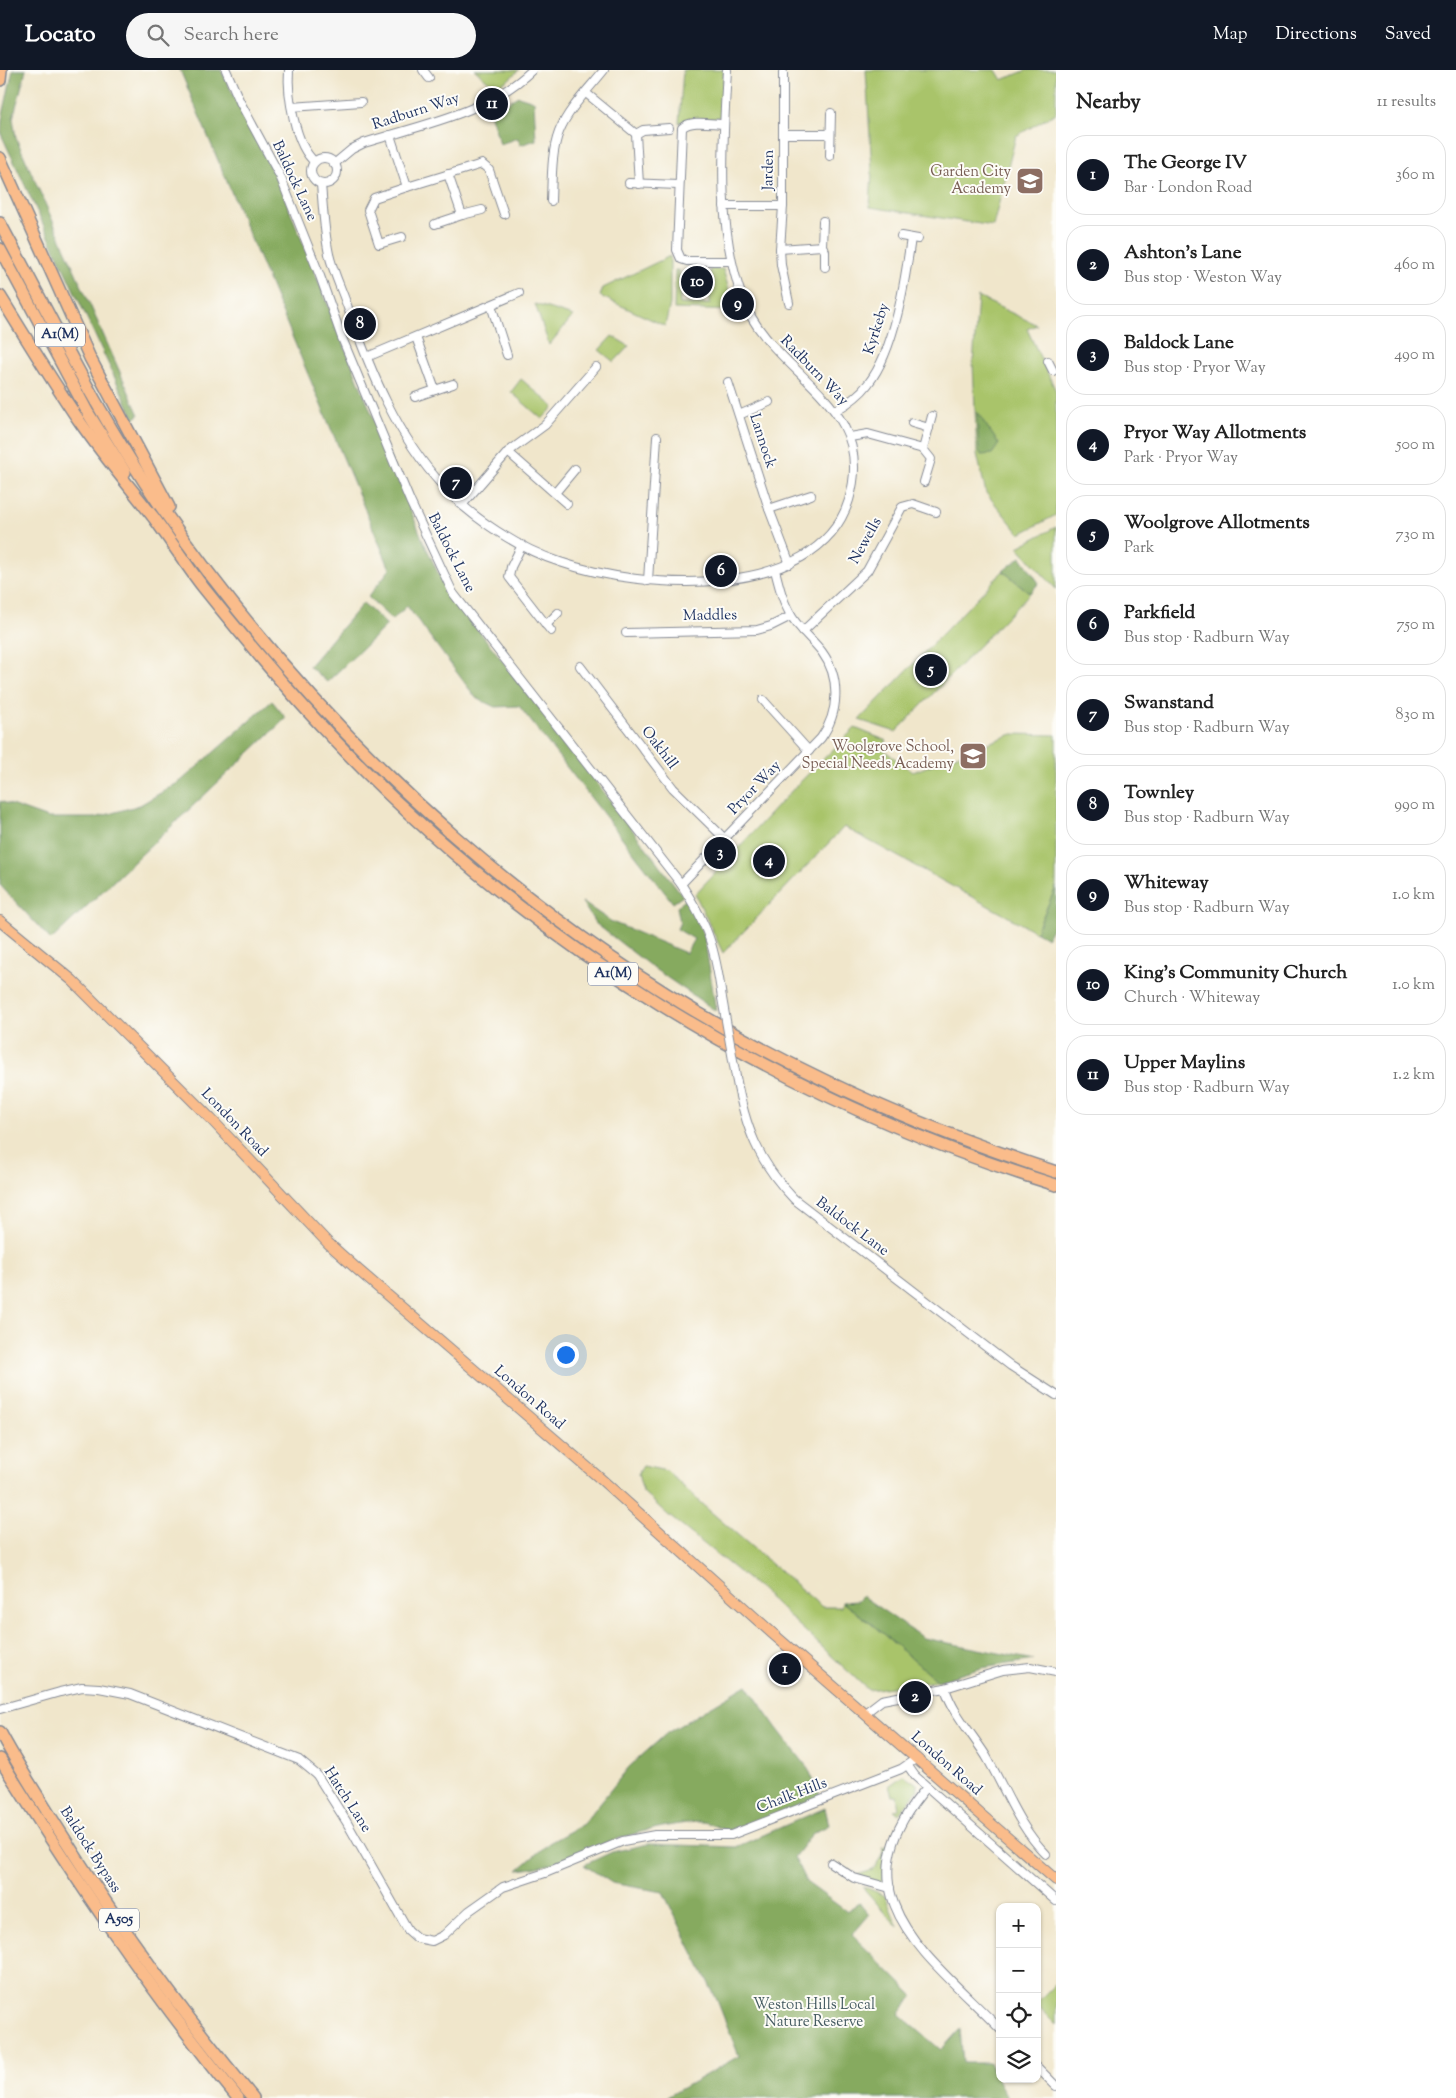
<!DOCTYPE html>
<html lang="en">
<head>
<meta charset="utf-8">
<style>
	body { margin:0; font-family:"Sorts Mill Goudy",serif; background:#f6f6f6; color:#222 }
	.controls { position:absolute; right:15px; bottom:15px; display:grid; overflow:hidden; border-radius:10px; box-shadow:0 1px 4px #0004 }
	.controls button { width:45px; height:45px; display:grid; place-items:center; padding:0; border:0; border-bottom:1px solid #e0e0e0; background:#fff; color:#222; font:25px sans-serif }
	.you { position:absolute; left:565px; top:1284px; width:18px; height:18px; margin:-12px; border:4px solid #fff; border-radius:50%; background:#1a73e8; box-shadow:0 0 0 8px #1a73e833 }
	.badge { display:grid; place-items:center; width:32px; height:32px; border-radius:50%; background:#111827; color:#fff; font-size:16px; font-weight:700 }
	.pin { position:absolute; translate:-50% -50%; border:2px solid #fff; box-shadow:0 1px 5px #0006 }
	.list { margin:0; padding:0; list-style:none }
	h2 { display:flex; justify-content:space-between; align-items:center; height:65px; margin:0; padding:0 20px; font-size:21px }
	h2 small { font-size:16px; font-weight:400; color:#767676 }
	.list li { display:grid; grid-template-columns:32px 1fr auto; gap:15px; align-items:center; box-sizing:border-box; height:80px; margin:0 10px 10px; padding:0 10px; border:1px solid #e0e0e0; border-radius:20px }
	.list b { display:block; font-size:19px; white-space:nowrap }
	.list p { margin:0; font-size:16px; white-space:nowrap; color:#767676 }
	.list em { font-size:16px; font-style:normal; color:#767676 }
	.icon { flex:none; width:28px; height:28px; fill:none; stroke:currentColor; stroke-width:2; stroke-linecap:round; stroke-linejoin:round }
	.map { position:relative; flex:none; width:1056px; height:2028px; overflow:hidden }
	header { display:flex; align-items:center; gap:30px; box-sizing:border-box; height:70px; padding:0 25px; background:#111827; color:#fff }
	header strong { font-size:24px }
	nav { display:flex; gap:28px; margin-inline-start:auto; font-size:18px }
	.search { width:350px; height:45px; background:#f6f6f6; display:flex; align-items:center; gap:12px; box-sizing:border-box; padding:0 18px; border-radius:28px; color:#767676; font-size:19px }
	main { display:flex }
	aside { flex:1; background:#fff }
	.map>svg:first-child { display:block }
</style>
</head>
<body>
<header>
<strong>Locato</strong>
<div class="search"><svg class="icon" aria-label="search" viewBox="0 0 24 24"><circle cx="10" cy="10" r="6"/><path d="M15 15l6 6"/></svg>Search here</div>
<nav><a>Map</a><a>Directions</a><a>Saved</a></nav>
</header>
<main>
<div class="map">
<svg width="1056" height="2028" viewBox="0 0 1056 2028">
	<rect width="100%" height="100%" fill="#fdfcf7"/>
	<filter id="ink" filterUnits="userSpaceOnUse"><feTurbulence type="fractalNoise" baseFrequency=".02" numOctaves="2"/><feDisplacementMap in="SourceGraphic" scale="10" xChannelSelector="R" yChannelSelector="G"/><feConvolveMatrix kernelMatrix="1 2 1 2 8 2 1 2 1" color-interpolation-filters="sRGB"/></filter>
	<filter id="wash" filterUnits="userSpaceOnUse"><feTurbulence type="fractalNoise" baseFrequency=".0096" numOctaves="4" result="noise"/><feDisplacementMap in="SourceGraphic" scale="20" xChannelSelector="R" yChannelSelector="G"/><feGaussianBlur stdDeviation="1.12" result="paint"/><feColorMatrix in="noise" values="0 0 0 0 0 0 0 0 0 0 0 0 0 0 0 0 0 1.4 0 .05"/><feComposite in="paint" operator="in"/></filter>
	<g filter="url(#wash)">
		<rect width="100%" height="100%" fill="#f0e6cb"/>
		<!-- green -->
		<g fill="#a9c46b" stroke="#627a64">
			<path d="M475 0H519L508 10 495 17Z"/>
			<path d="M683 0H724L721 46C707 53 693 45 679 53Z"/>
			<path d="M866 0H996L1002 10 1027 0H1056V43L1016 66 993 156 870 137 872 101Z"/>
			<path d="M670 186V234L665 256 600 226 603 218Z"/>
			<path d="M710 199H723L735 241 674 239 675 200H679L680 234H710Z"/>
			<path d="M978 227 1037 255 1027 259 1056 321V445L1020 464 986 423 977 384 973 294Z"/>
			<path d="M535 234 573 246 549 275Z"/>
			<path d="M612 266 629 276 614 292 599 280Z"/>
			<path d="M521 309 554 337 542 349 511 322Z"/>
			<path d="M1056 457V519L1018 477Z"/>
			<path d="M1003 501 1030 523 896 662 859 650Z"/>
			<path d="M855 658 887 671 881 678 913 702 1012 664 1056 665V817L1036 862 844 757 723 883 695 824 799 713Z"/>
			<path d="M643 1396 667 1401 704 1436 822 1537H841L842 1532 868 1551 938 1611 868 1620 760 1519 668 1445 643 1422 638 1404Z"/>
			<path d="M904 1705 917 1714 918 1720 899 1744 894 1740 899 1739 897 1726H892L889 1716Z"/>
			<path d="M887 1776 883 1811 877 1812 857 1805 873 1800 884 1782 883 1777Z"/>
			<path d="M863 1816 885 1826 898 1857 865 1820Z"/>
			<path d="M1056 1913V1955L1037 1936V1932Z"/>
		</g>
		<!-- forest -->
		<g fill="#86aa5f" stroke="#506c5e">
			<path d="M13 0H26L13 48 16 68 139 345 134 349 1 64 2 49Z"/>
			<path d="M180 0H221L282 121 422 468 446 520 531 626 683 826 673 833 519 636 495 637 476 628 407 536 392 550 368 527 390 499Z"/>
			<path d="M518 26 534 31 536 70 520 75 518 68 500 74 490 43Z"/>
			<path d="M977 342 999 374 992 384 981 385 979 380Z"/>
			<path d="M1021 487 1039 513 1030 523 1003 501Z"/>
			<path d="M363 533 387 555 327 612 309 596Z"/>
			<path d="M272 631 286 648 51 870 0 815V731L48 748H95L140 735 181 711Z"/>
			<path d="M1056 817V851L1047 868 1036 862Z"/>
			<path d="M685 830 704 864 716 941 653 898 595 853 582 832 612 852 686 883 694 869 677 859 680 852 677 837Z"/>
			<path d="M862 1526 923 1568 1034 1590 982 1598 938 1611 868 1551 842 1532 858 1531Z"/>
			<path d="M747 1615 776 1657 808 1698 821 1727 734 1762C721 1761 712 1751 698 1752 669 1754 637 1762 609 1772 575 1783 554 1797 518 1800L549 1773 583 1754 629 1697 667 1663Z"/>
			<path d="M825 1738 829 1755 812 1764 794 1787 806 1812 846 1841 859 1833 869 1845 852 1865 914 1926 899 1944 941 1980 960 1959 963 1993H989L1007 2028H665L739 1986 717 1930 663 1822 612 1813 584 1795 612 1782 648 1774 736 1777Z"/>
		</g>
	</g>
	<g filter="url(#ink)">
		<g fill="none" stroke-linecap="round" stroke-linejoin="round">
			<defs>
				<g id="minor">
					<path d="M226 0 240 32 280 106 320 206 342 268 410 431 453 523 681 814C709 857 715 878 722 928"/>
					<path d="M289 0C287 24 295 76 315 92"/>
					<path d="M423 0 429 8"/>
					<path d="M783 3V136L780 179 781 195 789 233"/>
					<path d="M586 23 636 64 639 114"/>
					<path d="M292 37 361 32"/>
					<path d="M724 54C712 54 691 49 682 58L677 180 681 189 687 191H731"/>
					<path d="M636 64 643 60 669 58"/>
					<path d="M784 64H830"/>
					<path d="M390 65 407 117 482 94 489 100 504 144"/>
					<path d="M830 86 831 43"/>
					<circle cx="324" cy="101" r="13"/>
					<path d="M334 94 352 79 364 73C421 55 488 43 532 0"/>
					<path d="M629 113 678 115"/>
					<path d="M321 114C323 137 324 161 329 184 333 202 342 220 348 238 371 302 396 365 443 416 471 448 520 479 560 492 640 520 817 533 849 430 879 330 770 306 742 227 716 155 723 75 727 0"/>
					<path d="M551 131C552 109 551 83 559 62 568 39 589 19 604 0"/>
					<path d="M724 136H783"/>
					<path d="M462 145 482 140"/>
					<path d="M435 154 462 145 448 104"/>
					<path d="M901 166 918 169"/>
					<path d="M402 167 379 174 368 140 374 128 407 117"/>
					<path d="M822 176 825 181V197"/>
					<path d="M780 179 822 176 823 151"/>
					<path d="M491 235 507 285"/>
					<path d="M416 267 435 320 453 314"/>
					<path d="M367 287 519 223"/>
					<path d="M1048 291 1053 301"/>
					<path d="M728 312 769 439 790 494"/>
					<path d="M415 327 435 320"/>
					<path d="M835 341C847 334 859 326 868 314 895 280 905 211 911 168"/>
					<path d="M739 345 769 332"/>
					<path d="M912 353 929 358"/>
					<path d="M850 367 868 364 923 379 932 346"/>
					<path d="M923 379 931 389 924 412"/>
					<path d="M508 382 567 434"/>
					<path d="M555 423 575 399"/>
					<path d="M463 434 508 382 545 355 596 297"/>
					<path d="M769 439 811 425"/>
					<path d="M522 475 511 497 509 507 551 561"/>
					<path d="M648 511 657 367"/>
					<path d="M546 555 558 543"/>
					<path d="M803 561 867 501 902 437 913 434 936 442"/>
					<path d="M626 563 757 560 771 556 791 546"/>
					<path d="M580 596 673 718 725 769"/>
					<path d="M763 630 809 681"/>
					<path d="M681 814 821 668C839 643 841 608 822 582 813 570 800 560 792 547 783 533 779 516 775 500"/>
					<path d="M736 1007C745 1056 758 1092 794 1129L1011 1296 1056 1325"/>
					<path d="M945 1618C952 1642 973 1665 986 1686 1006 1720 1018 1756 1046 1784"/>
					<path d="M0 1639 60 1622 82 1617 99 1618 130 1624 299 1690 317 1705 346 1751 408 1860 417 1868 432 1871 444 1865 469 1841 503 1817 545 1803 623 1771 655 1765H731L901 1699 917 1688"/>
					<path d="M865 1643 882 1630 945 1618 1003 1600 1030 1597 1056 1602"/>
					<path d="M908 1696 915 1706 1056 1831"/>
					<path d="M927 1717C835 1824 926 1883 1000 1959"/>
					<path d="M831 1793 854 1808 890 1818"/>
					<path d="M1037 1997 1056 2016"/>
				</g>
				<path id="major" d="M0 851 72 910 211 1049 328 1173 357 1199 602 1410 772 1563 1056 1810"/>
				<g id="highway">
					<path d="M0 10 1 0"/>
					<path d="M0 88 90 288 169 437"/>
					<path d="M0 153C51 247 98 345 159 434 327 678 555 882 824 1010 899 1046 977 1076 1056 1102"/>
					<path d="M0 179 88 343 125 402"/>
					<path d="M0 226C26 268 52 311 80 352 103 385 129 416 154 448 171 471 186 495 203 517 243 567 284 617 328 663 525 873 781 1030 1056 1115"/>
					<path d="M0 1662C18 1696 39 1728 59 1760 117 1853 183 1944 253 2028"/>
					<path d="M0 1689C73 1806 150 1921 238 2028"/>
				</g>
			</defs>
			<!-- minor casing -->
			<use href="#minor" stroke="#868a94" stroke-width="10"/>
			<!-- major casing -->
			<use href="#major" stroke="#868a94" stroke-width="12"/>
			<!-- highway casing -->
			<use href="#highway" stroke="#868a94" stroke-width="14"/>
			<!-- minor -->
			<use href="#minor" stroke="#fff" stroke-width="8"/>
			<!-- major -->
			<use href="#major" stroke="#fabc8b" stroke-width="10"/>
			<!-- highway -->
			<use href="#highway" stroke="#fabc8b" stroke-width="11"/>
			<defs>
				<path id="minor-bridge" d="M722 928 736 1007"/>
			</defs>
			<!-- minor-bridge casing -->
			<use href="#minor-bridge" stroke="#868a94" stroke-width="10" stroke-linecap="butt"/>
			<!-- minor-bridge -->
			<use href="#minor-bridge" stroke="#fff" stroke-width="8"/>
		</g>
	</g>
	<!-- icons -->
	<defs>
		<symbol id="school-square" viewBox="-11 -11 22 22"><rect x="-9" y="-9" width="18" height="18" rx="4" fill="#8d6e63" stroke="#fdfcf7"/><path d="M0-5L7-2L0 1L-7-2ZM-4 1L0 2.5L4 1V4Q0 6-4 4Z" fill="#fff"/></symbol>
	</defs>
	<g fill-rule="evenodd">
		<use href="#school-square" x="1014" y="95" width="32" height="32"/>
		<use href="#school-square" x="957" y="670" width="32" height="32"/>
	</g>
	<g text-anchor="middle" dominant-baseline="central" stroke-width="4" stroke-linejoin="round" paint-order="stroke">
		<!-- shield labels -->
		<g fill="#fdfcf7" stroke="#5f6c8c" stroke-width="1">
			<rect x="35" y="253.5" width="50" height="23" rx="4"/>
			<rect x="588" y="892.5" width="50" height="23" rx="4"/>
			<rect x="99" y="1838.5" width="40" height="23" rx="4"/>
		</g>
		<g font-size="14" font-weight="bold" fill="#1b2f5e">
			<text x="60" y="265">A1(M)</text>
			<text x="613" y="904">A1(M)</text>
			<text x="119" y="1850">A505</text>
		</g>
		<!-- street labels -->
		<g font-size="15" fill="#1b2f5e" stroke="#fdfcf7">
			<text transform="translate(416 42) rotate(-18)">Radburn Way</text>
			<text transform="translate(769 100) rotate(-89)">Jarden</text>
			<text transform="translate(294 111) rotate(65)">Baldock Lane</text>
			<text transform="translate(877 259) rotate(-72)">Kyrkeby</text>
			<text transform="translate(814 301) rotate(46)">Radburn Way</text>
			<text transform="translate(762 371) rotate(72)">Lannock</text>
			<text transform="translate(866 471) rotate(-61)">Newells</text>
			<text transform="translate(451 483) rotate(63)">Baldock Lane</text>
			<text transform="translate(710 546) rotate(-1)">Maddles</text>
			<text transform="translate(659 678) rotate(53)">Oakhill</text>
			<text transform="translate(755 718) rotate(-46)">Pryor Way</text>
			<text transform="translate(234 1053) rotate(46)">London Road</text>
			<text transform="translate(852 1157) rotate(37)">Baldock Lane</text>
			<text transform="translate(529 1328) rotate(41)">London Road</text>
			<text transform="translate(946 1694) rotate(41)">London Road</text>
			<text transform="translate(792 1726) rotate(-21)">Chalk Hills</text>
			<text transform="translate(347 1730) rotate(57)">Hatch Lane</text>
			<text transform="translate(90 1780) rotate(57)">Baldock Bypass</text>
		</g>
		<!-- education labels -->
		<g font-size="15" fill="#785e54" stroke="#fdfcf7" text-anchor="end">
			<text x="1011" y="102">Garden City<tspan x="1011" dy="17">Academy</tspan></text>
			<text x="954" y="677">Woolgrove School,<tspan x="954" dy="17">Special Needs Academy</tspan></text>
		</g>
		<!-- park labels -->
		<g font-size="15" fill="#465c62" stroke="#fdfcf7">
			<text x="814" y="1935">Weston Hills Local<tspan x="814" dy="17">Nature Reserve</tspan></text>
		</g>
	</g>
</svg>
<div class="controls">
<button>+</button>
<button>−</button>
<button><svg class="icon" aria-label="locate" viewBox="0 0 24 24"><circle cx="12" cy="12" r="6"/><path d="M12 2v4M12 18v4M2 12h4M18 12h4"/></svg></button>
<button><svg class="icon" aria-label="layers" viewBox="0 0 24 24"><path d="M12 4l9 5-9 5-9-5zM3 14l9 5 9-5"/></svg></button>
</div>
<div class="you"></div>
<div class="pin badge" style="left:785px;top:1599px">1</div>
<div class="pin badge" style="left:915px;top:1627px">2</div>
<div class="pin badge" style="left:720px;top:783px">3</div>
<div class="pin badge" style="left:769px;top:791px">4</div>
<div class="pin badge" style="left:931px;top:600px">5</div>
<div class="pin badge" style="left:721px;top:501px">6</div>
<div class="pin badge" style="left:456px;top:413px">7</div>
<div class="pin badge" style="left:360px;top:254px">8</div>
<div class="pin badge" style="left:738px;top:234px">9</div>
<div class="pin badge" style="left:697px;top:212px">10</div>
<div class="pin badge" style="left:492px;top:34px">11</div>
</div>
<aside>
<h2>Nearby<small>11 results</small></h2>
<ul class="list">
<li><span class="badge">1</span><div><b>The George IV</b><p>Bar · London Road</p></div><em>360 m</em></li>
<li><span class="badge">2</span><div><b>Ashton's Lane</b><p>Bus stop · Weston Way</p></div><em>460 m</em></li>
<li><span class="badge">3</span><div><b>Baldock Lane</b><p>Bus stop · Pryor Way</p></div><em>490 m</em></li>
<li><span class="badge">4</span><div><b>Pryor Way Allotments</b><p>Park · Pryor Way</p></div><em>500 m</em></li>
<li><span class="badge">5</span><div><b>Woolgrove Allotments</b><p>Park</p></div><em>730 m</em></li>
<li><span class="badge">6</span><div><b>Parkfield</b><p>Bus stop · Radburn Way</p></div><em>750 m</em></li>
<li><span class="badge">7</span><div><b>Swanstand</b><p>Bus stop · Radburn Way</p></div><em>830 m</em></li>
<li><span class="badge">8</span><div><b>Townley</b><p>Bus stop · Radburn Way</p></div><em>990 m</em></li>
<li><span class="badge">9</span><div><b>Whiteway</b><p>Bus stop · Radburn Way</p></div><em>1.0 km</em></li>
<li><span class="badge">10</span><div><b>King's Community Church</b><p>Church · Whiteway</p></div><em>1.0 km</em></li>
<li><span class="badge">11</span><div><b>Upper Maylins</b><p>Bus stop · Radburn Way</p></div><em>1.2 km</em></li>
</ul>
</aside>
</main>
</body>
</html>
